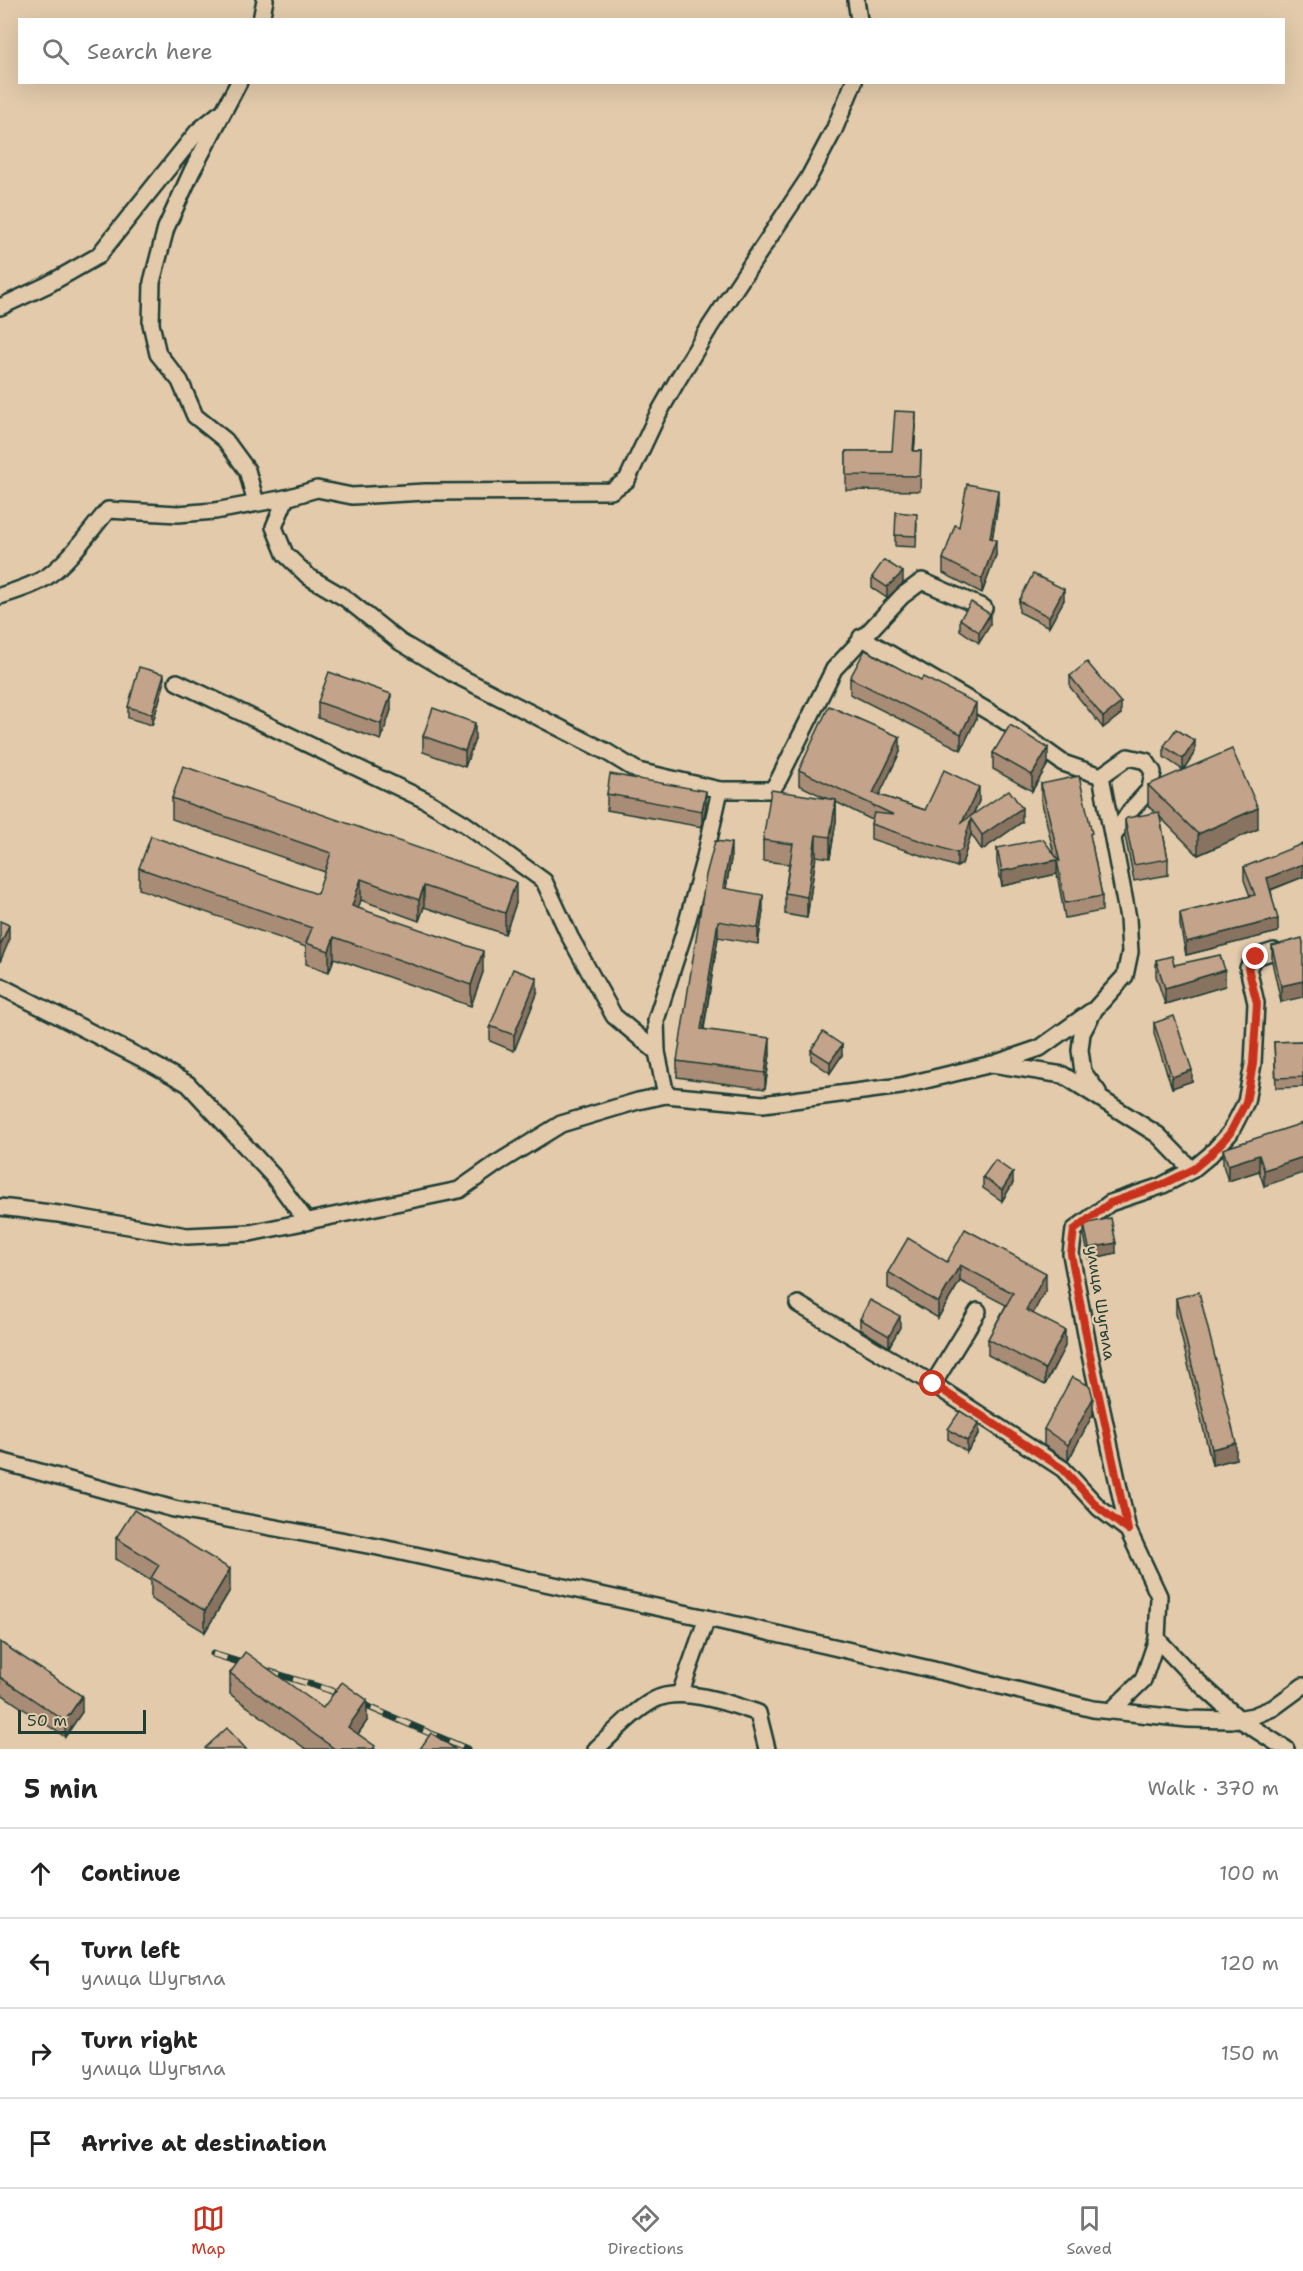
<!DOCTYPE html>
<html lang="en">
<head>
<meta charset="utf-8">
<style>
	body { margin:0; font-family:"Shantell Sans",sans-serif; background:#f2f2f2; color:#222 }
	.scale { position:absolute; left:18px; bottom:15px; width:128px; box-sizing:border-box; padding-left:6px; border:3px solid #1f3d34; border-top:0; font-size:16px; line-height:21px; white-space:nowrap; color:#1f3d34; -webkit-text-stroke:4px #e2caab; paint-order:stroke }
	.stop { position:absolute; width:18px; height:18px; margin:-14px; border:4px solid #c8321e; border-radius:50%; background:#fff }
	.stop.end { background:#c8321e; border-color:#fff; box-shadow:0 2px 6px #0008 }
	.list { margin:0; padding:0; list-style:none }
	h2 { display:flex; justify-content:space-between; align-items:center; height:78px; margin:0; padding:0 24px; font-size:26px }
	h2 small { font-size:20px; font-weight:400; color:#767676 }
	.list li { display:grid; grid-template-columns:39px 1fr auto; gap:18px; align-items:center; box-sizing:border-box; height:90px; padding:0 24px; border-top:2px solid #e0e0e0 }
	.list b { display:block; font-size:22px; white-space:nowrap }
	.list p { margin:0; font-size:20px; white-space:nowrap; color:#767676 }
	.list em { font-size:20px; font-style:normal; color:#767676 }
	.icon { flex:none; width:33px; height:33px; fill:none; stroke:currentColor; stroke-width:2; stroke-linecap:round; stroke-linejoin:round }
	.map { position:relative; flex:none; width:1303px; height:1749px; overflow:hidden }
	.search { position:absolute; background:#fff; box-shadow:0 6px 24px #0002; left:18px; right:18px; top:18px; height:66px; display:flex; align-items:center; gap:15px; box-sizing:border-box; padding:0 21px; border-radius:0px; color:#767676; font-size:22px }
	.sheet { height:438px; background:#fff }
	nav { display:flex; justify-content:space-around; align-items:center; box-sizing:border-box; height:84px; border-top:2px solid #e0e0e0; background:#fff; font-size:16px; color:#767676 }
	nav a { display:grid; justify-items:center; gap:3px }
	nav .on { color:#c8321e }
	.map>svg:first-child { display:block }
</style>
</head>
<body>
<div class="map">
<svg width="1303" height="1749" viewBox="0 0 1303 1749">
	<rect width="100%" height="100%" fill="#e2caab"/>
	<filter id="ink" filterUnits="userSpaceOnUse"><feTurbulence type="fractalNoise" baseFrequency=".0167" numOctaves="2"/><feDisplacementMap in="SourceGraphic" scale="12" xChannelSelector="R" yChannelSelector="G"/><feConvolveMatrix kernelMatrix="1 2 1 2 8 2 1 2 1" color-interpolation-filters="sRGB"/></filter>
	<g filter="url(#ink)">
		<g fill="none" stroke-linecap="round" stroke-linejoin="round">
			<defs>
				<g id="street">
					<path d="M856 0 859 20"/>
					<path d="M261 20 265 0"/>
					<path d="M239 82 192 171 166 228 152 282 151 324 158 354 180 381 195 416 225 440 247 470 256 503"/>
					<path d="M854 82 834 130 808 179 711 325 677 381 657 416 627 480 611 491 425 492 352 496 317 489 286 498 274 527 285 554 309 577 345 598 400 642 452 673 605 751 638 771 720 790H772L779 779 834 669 902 596 922 581 984 608"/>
					<path d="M0 307 47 285 98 256 198 131 219 114"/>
					<path d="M0 596C16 591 35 585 48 576 71 559 89 532 108 510L178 514 215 511 286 498"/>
					<path d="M861 637 1003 720 1063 763 1101 776 1128 918 1130 952 1125 976 1095 1009 1082 1033 1080 1050 1083 1072 1098 1092"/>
					<path d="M177 682 425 800 465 824 544 881 570 937 614 1016 657 1052"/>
					<path d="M1101 776 1128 757 1146 761 1153 772 1150 789 1130 811 1113 837"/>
					<path d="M0 986 147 1061 188 1084 273 1176 307 1222"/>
					<path d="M996 1063 1040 1048 1090 1012"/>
					<path d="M666 1095 657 1052 656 1020 684 933 705 857 720 790"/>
					<path d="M0 1207 59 1214 187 1236 250 1233 459 1190 496 1164 561 1124 638 1101 666 1095 763 1104 901 1086 992 1064 1063 1075 1158 1135 1192 1170"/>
					<path d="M798 1304 933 1384 1063 1469 1099 1508 1128 1530"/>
					<path d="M933 1384 978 1311"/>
					<path d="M0 1461 174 1509 378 1547 707 1618 960 1676 1093 1709 1188 1719 1231 1720 1253 1716 1273 1708 1303 1686"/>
					<path d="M1157 1639 1194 1678 1239 1719 1286 1749"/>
					<path d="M680 1694 707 1618"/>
					<path d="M1111 1711 1143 1680 1157 1639 1159 1596 1128 1530 1089 1350 1071 1254 1074 1230 1110 1203 1161 1186 1192 1170 1210 1155 1230 1133 1246 1102 1253 1064 1256 1003 1248 968 1255 957 1274 951"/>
					<path d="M596 1749C614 1733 632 1712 654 1700 681 1685 731 1704 758 1713L767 1749"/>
				</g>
			</defs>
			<!-- street casing -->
			<use href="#street" stroke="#1f3d34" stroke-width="20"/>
			<!-- street -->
			<use href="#street" stroke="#e2caab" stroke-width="15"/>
			<defs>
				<path id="rail" d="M213 1654 329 1690 467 1749"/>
			</defs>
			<!-- rail casing -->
			<use href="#rail" stroke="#1f3d34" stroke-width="7"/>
			<!-- rail -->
			<use href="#rail" stroke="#e2caab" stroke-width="4.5" stroke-dasharray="14" stroke-linecap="butt"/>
		</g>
		<!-- wall -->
		<g fill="#a88c76" stroke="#1f3d34" stroke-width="1.5">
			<path d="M916 427 914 451H921L920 491 846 490V451H892Z"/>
			<path d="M998 504 992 539 996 555 982 593 943 573V559L959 527Z"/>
			<path d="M917 524 916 547 895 546V535Z"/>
			<path d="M872 577 903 583 887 598 872 588Z"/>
			<path d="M1064 600 1049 627 1019 612V601Z"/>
			<path d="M960 619 990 625 979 643 960 630Z"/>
			<path d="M1070 676 1121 714 1103 728 1070 687Z"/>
			<path d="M850 678 976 719 961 750 850 694Z"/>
			<path d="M164 684 152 725 128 718V707Z"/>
			<path d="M318 702 391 710 381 740 318 718Z"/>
			<path d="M423 736 475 739 465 767 423 752Z"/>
			<path d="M1164 746 1195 752 1183 770 1164 757Z"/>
			<path d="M900 752 879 795 925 810 979 801 973 815 1022 822 982 850 971 834 962 864 957 867 871 839V824L872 820 836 802V821L830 858 816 856 807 918 785 914V893L789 864 763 861V840L828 799 799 785V770Z"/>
			<path d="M993 753 1048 764 1032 791 993 769Z"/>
			<path d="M1041 784 1092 845 1102 896V911L1065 918 1057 874 1002 886 997 863V848L1054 854 1041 799Z"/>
			<path d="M1148 785 1258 829 1198 855 1160 817 1168 859V875L1134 881 1125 836V820L1156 813 1148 806Z"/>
			<path d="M607 794 706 807 702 827 607 810Z"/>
			<path d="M172 798 516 903 505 934 424 907 419 921 361 900 358 908 483 972 471 1006 334 958 329 972 306 964V947L139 889V868L317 894 325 872 172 819Z"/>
			<path d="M1303 847V877L1271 890 1278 932 1186 955 1180 925V913L1250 896 1244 880V867Z"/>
			<path d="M731 859 726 889 763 911 758 944 718 937 704 1029 770 1054 765 1089 677 1077V1061Z"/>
			<path d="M1303 943 1281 1002 1272 962V946Z"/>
			<path d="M1156 960 1174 965 1225 986 1165 1004 1156 976Z"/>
			<path d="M537 994 514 1051 490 1041V1026Z"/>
			<path d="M1154 1023 1192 1081 1172 1088 1154 1034Z"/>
			<path d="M1303 1041V1087L1276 1088 1274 1042Z"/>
			<path d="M811 1050 842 1055 830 1073 811 1060Z"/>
			<path d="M1303 1123 1264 1186 1259 1171 1228 1181 1223 1165V1149Z"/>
			<path d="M983 1177 1013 1183 1002 1201 983 1188Z"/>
			<path d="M1084 1224 1116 1253 1089 1259 1084 1235Z"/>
			<path d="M947 1262 1046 1289 1033 1313 1065 1346 1045 1385 988 1355V1339L1006 1305 960 1281 938 1318 888 1288V1272Z"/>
			<path d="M1176 1298 1236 1459 1212 1465 1176 1314Z"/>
			<path d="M860 1319 900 1327 889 1347 860 1329Z"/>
			<path d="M1093 1414 1068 1461 1044 1445V1429Z"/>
			<path d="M948 1429 979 1434 967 1452 948 1439Z"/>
			<path d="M116 1538 230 1590 205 1632 151 1599V1581L116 1559Z"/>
			<path d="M0 1642 82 1712 65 1737 0 1693Z"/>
			<path d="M230 1673 323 1708 367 1721 358 1734 375 1749H306L230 1694Z"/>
		</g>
		<!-- shaded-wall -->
		<g fill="#887260" stroke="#1f3d34" stroke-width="1.5">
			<path d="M916 412V427L913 466V451Z"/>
			<path d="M998 490V504L990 552V538Z"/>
			<path d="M996 540V555L982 593V579Z"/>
			<path d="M903 572V583L887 598V587Z"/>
			<path d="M1064 589V600L1049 627V617Z"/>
			<path d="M990 614V625L979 643V632Z"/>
			<path d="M164 674V684L152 725V714Z"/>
			<path d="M391 694V710L381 740V724Z"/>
			<path d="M976 703V719L961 750V734Z"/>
			<path d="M1121 703V714L1103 728V717Z"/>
			<path d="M475 723V739L465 767V751Z"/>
			<path d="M900 737V752L874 806 873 793Z"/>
			<path d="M1195 741V752L1183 770V759Z"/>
			<path d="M1048 748V764L1032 791V775Z"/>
			<path d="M979 787V801L962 837V822Z"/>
			<path d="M706 791V807L702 827V811Z"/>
			<path d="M836 800V821L830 858V837Z"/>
			<path d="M1022 808V822L982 850V835Z"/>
			<path d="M1258 808V829L1198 855V834Z"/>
			<path d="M971 819V834L962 864 957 867V853Z"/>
			<path d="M816 835V856L807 918V897Z"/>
			<path d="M731 843V859L723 904V888Z"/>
			<path d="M1057 860V874L1002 886V871Z"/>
			<path d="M1303 864V877L1267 891V878Z"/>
			<path d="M361 879V900L352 927V906Z"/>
			<path d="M516 882V903L505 934V913Z"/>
			<path d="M424 886V907L419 921V900Z"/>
			<path d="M763 895V911L758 944V928Z"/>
			<path d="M1278 919V932L1186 955V942Z"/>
			<path d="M718 921V937L701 1045V1029Z"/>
			<path d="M9 925V941L0 962V946Z"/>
			<path d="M334 937V958L329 972V951Z"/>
			<path d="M483 951V972L471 1006V985Z"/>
			<path d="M1225 970V986L1165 1004V988Z"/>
			<path d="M537 978V994L514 1051V1035Z"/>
			<path d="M1303 981V997L1281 1002V986Z"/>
			<path d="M770 1038V1054L765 1089V1073Z"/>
			<path d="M842 1045V1055L830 1073V1062Z"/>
			<path d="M1192 1070V1081L1172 1088V1077Z"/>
			<path d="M1259 1155V1171L1228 1181V1165Z"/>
			<path d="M1303 1157V1173L1264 1186V1170Z"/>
			<path d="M1013 1173V1183L1002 1201V1190Z"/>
			<path d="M1116 1243V1253L1089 1259V1248Z"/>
			<path d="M960 1265V1281L938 1318V1303Z"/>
			<path d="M1046 1273V1289L1026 1326V1310Z"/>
			<path d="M900 1316V1327L889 1347V1336Z"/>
			<path d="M1065 1330V1346L1045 1385V1369Z"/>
			<path d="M1093 1398V1414L1068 1461V1445Z"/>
			<path d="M979 1423V1434L967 1452V1441Z"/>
			<path d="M1236 1443V1459L1212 1465V1449Z"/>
			<path d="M230 1569V1590L205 1632V1611Z"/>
			<path d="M82 1696V1712L65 1737V1721Z"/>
			<path d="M367 1700V1721L348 1748V1727Z"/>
		</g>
		<!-- building -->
		<g fill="#c3a389" stroke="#1f3d34" stroke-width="1.5">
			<path d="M895 411 916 412 913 451H921L920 476 846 475V451H892Z"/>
			<path d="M967 484 998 490 990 538 996 540 982 579 943 559 955 525 959 527Z"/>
			<path d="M896 512 917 514 916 536 895 535Z"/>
			<path d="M884 560 903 572 887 587 872 577Z"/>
			<path d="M1033 574 1064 589 1049 617 1019 601Z"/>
			<path d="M971 602 990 614 979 632 960 619Z"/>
			<path d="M865 650 921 680 923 677 976 703 961 734 850 678Z"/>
			<path d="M1087 662 1121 703 1103 717 1070 676Z"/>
			<path d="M139 667 164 674 152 714 128 707Z"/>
			<path d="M329 672 391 694 381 724 318 702Z"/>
			<path d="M829 706 900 737 873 793 925 810 944 770 979 787 962 822 1009 790 1022 808 982 835 971 819 962 849 957 853 871 824 874 813 894 815 799 770Z"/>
			<path d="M433 708 475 723 465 751 423 736Z"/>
			<path d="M1010 725 1048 748 1032 775 993 753Z"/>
			<path d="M1176 729 1195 741 1183 759 1164 746Z"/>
			<path d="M1232 749 1258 808 1198 834 1148 785Z"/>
			<path d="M183 766 516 882 505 913 424 886 419 900 361 879 352 906 483 951 471 985 334 937 329 951 306 943 312 928 139 868 151 836 317 894 331 853 172 798Z"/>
			<path d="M610 774 706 791 702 811 607 794Z"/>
			<path d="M1079 776 1092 833 1090 834 1102 896 1065 903 1057 860 1002 871 997 848 1043 839 1060 862 1041 784Z"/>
			<path d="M771 790 836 800 830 837 816 835 807 897 785 893 793 844 763 840Z"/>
			<path d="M1159 812 1168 859 1134 865 1125 820 1127 818Z"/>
			<path d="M715 841 731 843 723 888 763 895 758 928 718 921 701 1029 770 1038 765 1073 677 1061 706 875Z"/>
			<path d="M1302 844 1303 847V864L1267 878 1278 919 1186 942 1180 913 1255 895 1244 867Z"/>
			<path d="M0 921 9 925 0 946Z"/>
			<path d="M1302 938 1303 943V981L1281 986 1272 946Z"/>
			<path d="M1220 955 1225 970 1165 988 1156 960 1172 956 1174 965Z"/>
			<path d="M513 969 537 978 514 1035 490 1026Z"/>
			<path d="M1174 1016 1192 1070 1172 1077 1154 1023Z"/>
			<path d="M823 1032 842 1045 830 1062 811 1050Z"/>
			<path d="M1303 1041V1077L1276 1078 1274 1042Z"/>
			<path d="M1303 1123V1157L1264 1170 1259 1155 1228 1165 1223 1149Z"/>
			<path d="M995 1160 1013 1173 1002 1190 983 1177Z"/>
			<path d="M1111 1218 1116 1243 1089 1248 1084 1224Z"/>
			<path d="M965 1229 1046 1273 1026 1310 1065 1330 1045 1369 988 1339 1013 1293 960 1265 938 1303 888 1272 908 1238 947 1262Z"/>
			<path d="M1199 1292 1236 1443 1212 1449 1176 1298Z"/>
			<path d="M870 1300 900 1316 889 1336 860 1319Z"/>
			<path d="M1072 1377 1090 1386 1093 1398 1068 1445 1044 1429Z"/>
			<path d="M960 1411 979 1423 967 1441 948 1429Z"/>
			<path d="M134 1510 230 1569 205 1611 151 1578 159 1565 116 1538Z"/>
			<path d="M0 1642 82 1696 65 1721 0 1677Z"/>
			<path d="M245 1652 323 1708 342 1682 367 1700 348 1727 375 1746 373 1749H335L230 1673Z"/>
			<path d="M227 1728 246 1749H206L205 1748Z"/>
			<path d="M431 1733 455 1749H420Z"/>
		</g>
	</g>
	<g fill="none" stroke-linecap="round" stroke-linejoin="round" filter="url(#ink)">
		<!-- route -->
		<path stroke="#c8321e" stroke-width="8" d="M933 1384 1063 1469 1099 1508 1128 1530 1089 1350 1071 1254 1074 1230 1110 1203 1161 1185 1192 1170 1210 1155 1230 1133 1246 1102 1253 1064 1257 1003 1248 968 1256 957"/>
	</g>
	<g text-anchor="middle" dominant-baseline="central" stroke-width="4.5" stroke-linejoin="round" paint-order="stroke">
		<!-- street labels -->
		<g font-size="16" fill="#1f3d34" stroke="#e2caab">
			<text transform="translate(1101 1303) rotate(81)">улица Шугыла</text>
		</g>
	</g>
</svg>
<div class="scale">50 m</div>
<div class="stop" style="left:933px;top:1384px"></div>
<div class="stop end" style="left:1256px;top:957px"></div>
<div class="search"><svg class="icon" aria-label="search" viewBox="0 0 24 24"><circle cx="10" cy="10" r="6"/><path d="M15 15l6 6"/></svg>Search here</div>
</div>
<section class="sheet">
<h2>5 min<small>Walk · 370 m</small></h2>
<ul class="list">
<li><svg class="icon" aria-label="ahead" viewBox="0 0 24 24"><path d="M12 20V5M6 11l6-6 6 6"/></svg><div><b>Continue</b></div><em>100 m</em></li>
<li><svg class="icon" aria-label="left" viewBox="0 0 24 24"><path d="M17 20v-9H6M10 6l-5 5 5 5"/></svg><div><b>Turn left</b><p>улица Шугыла</p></div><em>120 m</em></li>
<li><svg class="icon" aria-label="right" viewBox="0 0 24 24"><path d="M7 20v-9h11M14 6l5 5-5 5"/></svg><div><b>Turn right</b><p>улица Шугыла</p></div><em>150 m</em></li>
<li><svg class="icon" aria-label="arrive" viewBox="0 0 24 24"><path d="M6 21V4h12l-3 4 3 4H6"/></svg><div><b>Arrive at destination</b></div></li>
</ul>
</section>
<nav>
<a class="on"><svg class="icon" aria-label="map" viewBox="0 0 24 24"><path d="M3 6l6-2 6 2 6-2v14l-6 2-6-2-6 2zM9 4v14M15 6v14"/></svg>Map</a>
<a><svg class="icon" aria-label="directions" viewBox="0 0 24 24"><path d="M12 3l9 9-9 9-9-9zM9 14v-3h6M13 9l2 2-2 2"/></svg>Directions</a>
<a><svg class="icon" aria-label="saved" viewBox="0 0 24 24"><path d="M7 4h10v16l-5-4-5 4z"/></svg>Saved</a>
</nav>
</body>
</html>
